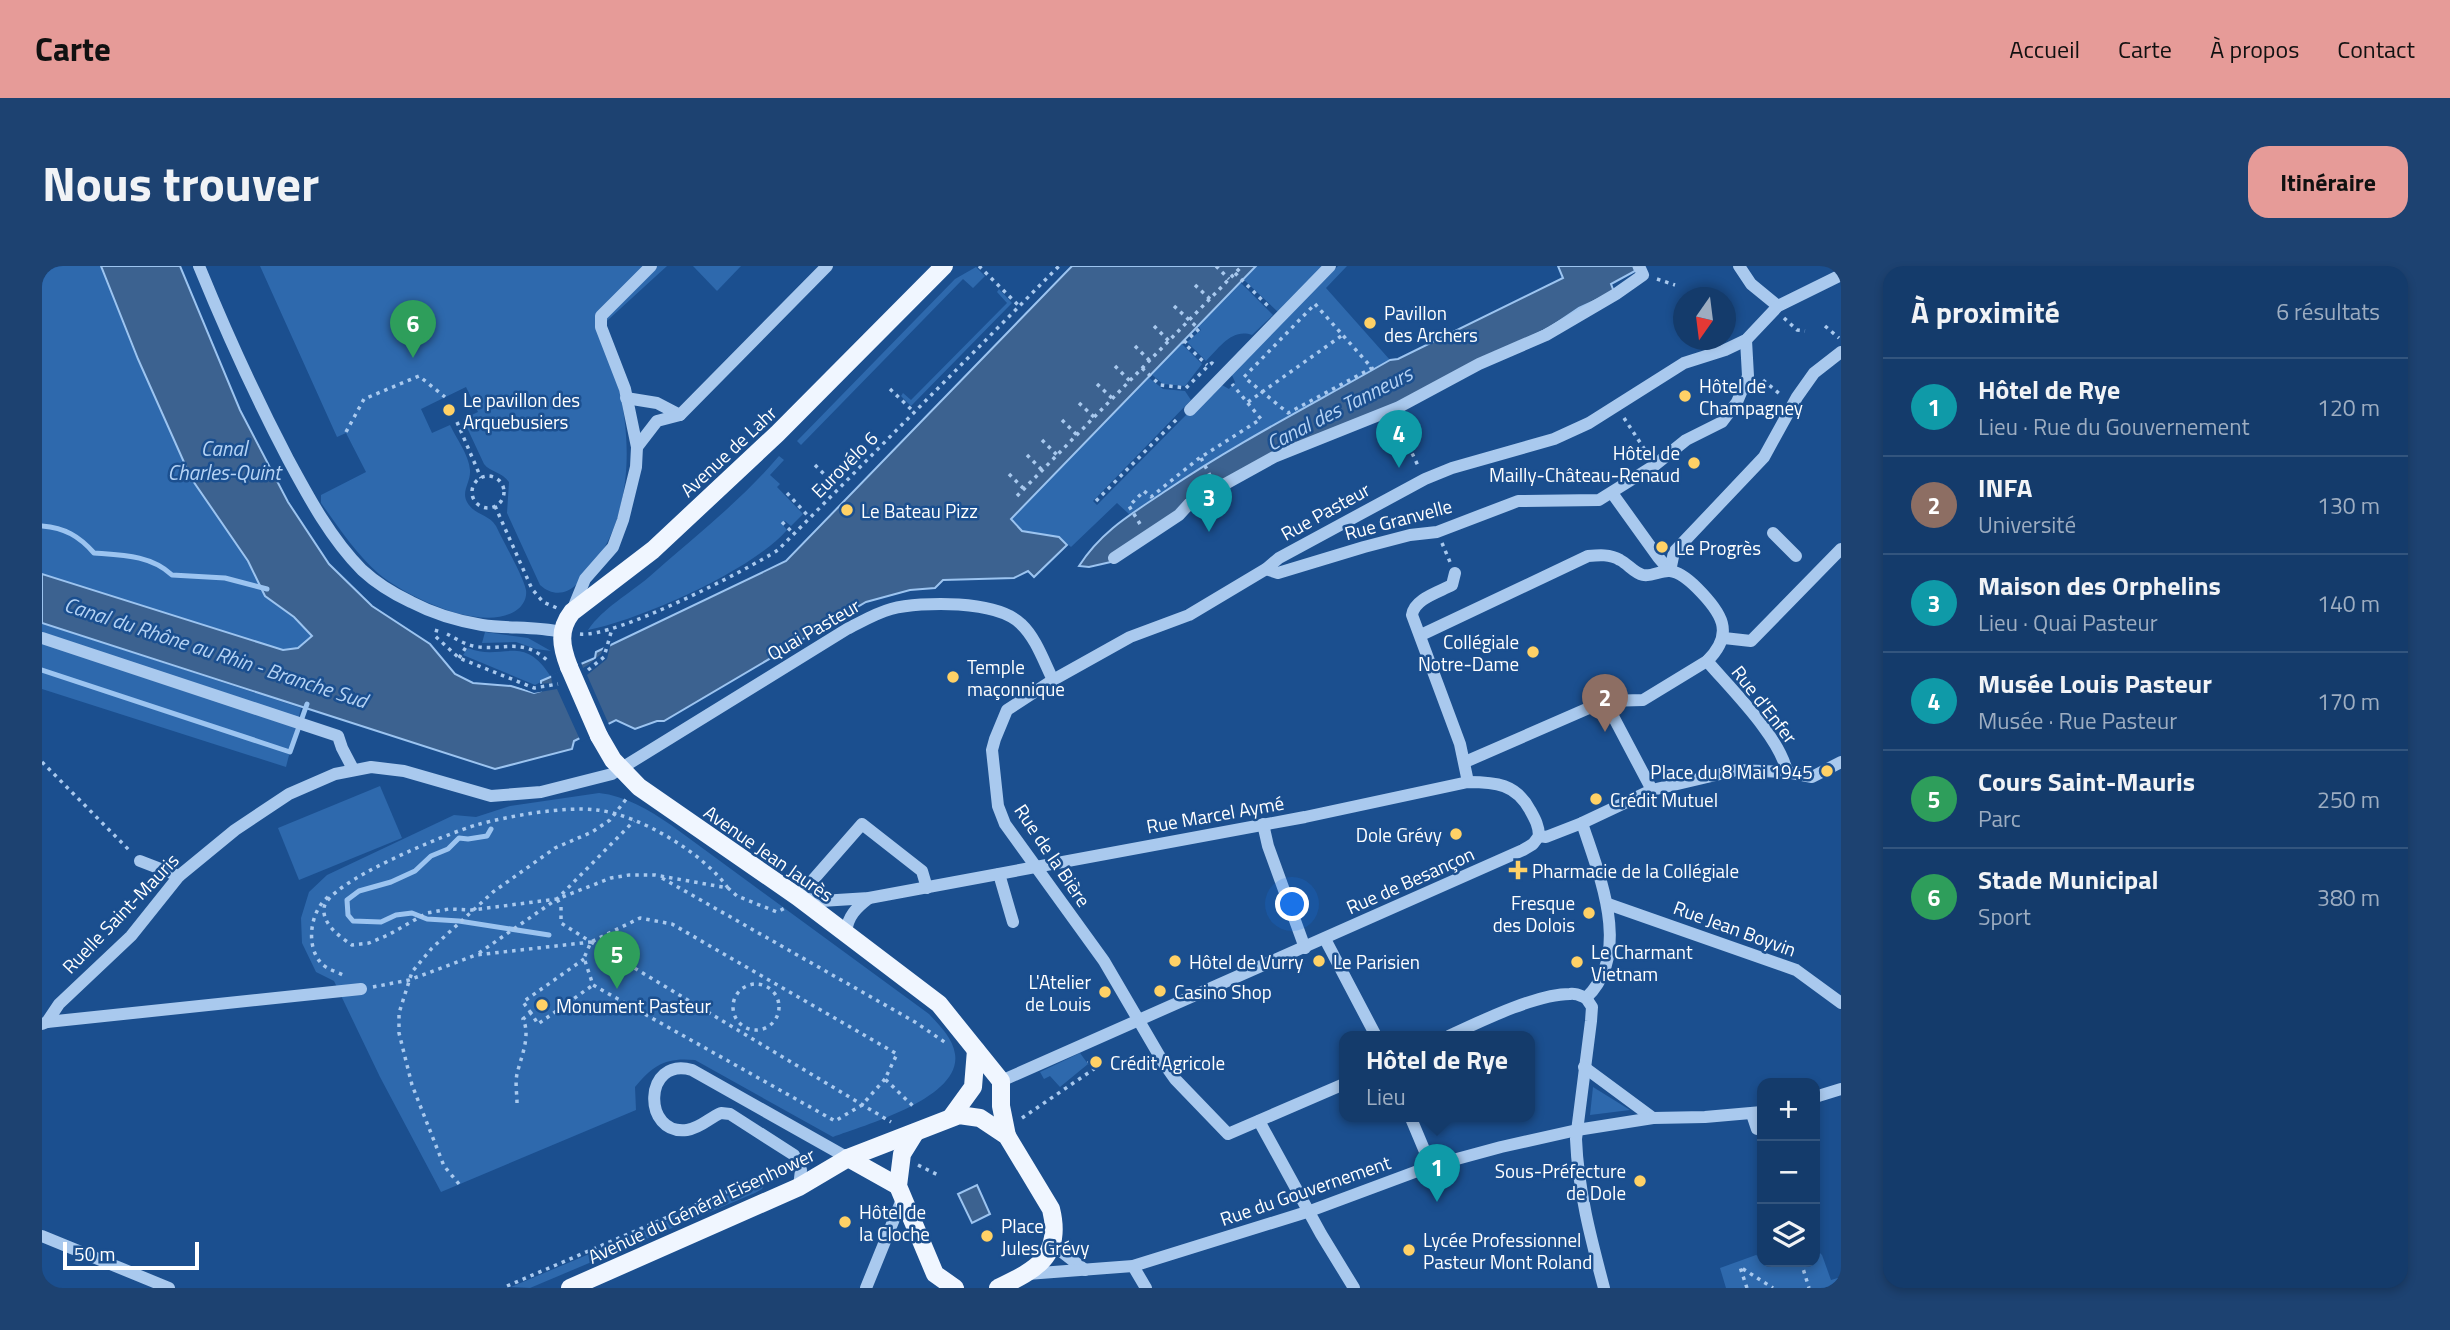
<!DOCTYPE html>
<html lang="fr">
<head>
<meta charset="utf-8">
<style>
	body { margin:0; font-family:"Titillium Web",sans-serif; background:#1d4271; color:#f1f3f6 }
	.controls { position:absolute; right:21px; bottom:21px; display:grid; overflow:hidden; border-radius:14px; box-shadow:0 4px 10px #0003 }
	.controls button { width:63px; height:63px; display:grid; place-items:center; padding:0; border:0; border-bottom:2px solid #33557e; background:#143b6b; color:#f1f3f6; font:35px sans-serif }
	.compass { position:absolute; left:1631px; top:21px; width:63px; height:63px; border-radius:50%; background:#143b6b; box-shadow:0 4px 10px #0003; rotate:194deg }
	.scale { position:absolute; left:21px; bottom:18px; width:136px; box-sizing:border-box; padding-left:7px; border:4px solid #fff; border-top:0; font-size:19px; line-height:24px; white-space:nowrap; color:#fff; -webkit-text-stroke:5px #1b4f8f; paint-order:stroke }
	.you { position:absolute; left:1251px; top:639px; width:24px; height:24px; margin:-18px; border:5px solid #fff; border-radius:50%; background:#1a73e8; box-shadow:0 0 0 10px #1a73e833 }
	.badge { display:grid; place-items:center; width:46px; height:46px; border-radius:50%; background:#e69b98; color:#fff; font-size:23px; font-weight:700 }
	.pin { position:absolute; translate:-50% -58px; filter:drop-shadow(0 2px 4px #0008) }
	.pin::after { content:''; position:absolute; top:37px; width:24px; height:21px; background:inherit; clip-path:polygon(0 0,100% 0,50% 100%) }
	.popup { position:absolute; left:1297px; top:765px; width:196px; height:91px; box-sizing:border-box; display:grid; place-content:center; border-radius:14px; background:#143b6b; filter:drop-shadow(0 2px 5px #0005); font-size:23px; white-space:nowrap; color:#9dadc1 }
	.popup b { font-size:26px; color:#f1f3f6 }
	.popup::after { content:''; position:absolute; left:50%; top:100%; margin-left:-14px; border:14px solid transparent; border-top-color:#143b6b }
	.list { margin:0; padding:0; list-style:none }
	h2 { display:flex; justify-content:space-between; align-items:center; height:91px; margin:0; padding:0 28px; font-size:30px }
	h2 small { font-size:23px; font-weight:400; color:#9dadc1 }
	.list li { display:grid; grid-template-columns:46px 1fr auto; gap:21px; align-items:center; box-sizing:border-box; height:98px; padding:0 28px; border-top:2px solid #33557e }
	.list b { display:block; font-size:26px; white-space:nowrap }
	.list p { margin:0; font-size:23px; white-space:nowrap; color:#9dadc1 }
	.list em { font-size:23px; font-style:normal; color:#9dadc1 }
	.icon { flex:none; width:38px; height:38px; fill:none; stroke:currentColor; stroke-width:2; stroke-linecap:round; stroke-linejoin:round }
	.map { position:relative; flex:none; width:1799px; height:1022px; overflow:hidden; border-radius:21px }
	header { display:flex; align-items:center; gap:42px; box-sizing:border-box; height:98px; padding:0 35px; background:#e69b98; color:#111 }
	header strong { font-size:33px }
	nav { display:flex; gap:38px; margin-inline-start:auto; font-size:24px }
	.intro { display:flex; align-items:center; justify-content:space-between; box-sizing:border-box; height:168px; padding:0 42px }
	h1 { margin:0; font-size:49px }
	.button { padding:18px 32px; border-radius:21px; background:#e69b98; color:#111; font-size:24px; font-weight:700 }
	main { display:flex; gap:42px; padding:0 42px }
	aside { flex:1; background:#143b6b; border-radius:21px; box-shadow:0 4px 10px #0003 }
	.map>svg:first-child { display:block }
</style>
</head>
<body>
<header>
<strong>Carte</strong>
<nav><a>Accueil</a><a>Carte</a><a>À propos</a><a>Contact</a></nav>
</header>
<div class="intro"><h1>Nous trouver</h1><a class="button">Itinéraire</a></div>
<main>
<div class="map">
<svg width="1799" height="1022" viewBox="0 0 1799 1022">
	<rect width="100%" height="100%" fill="#1b4f8f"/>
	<!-- green -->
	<g fill="#2e69ad">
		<path d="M0 0H59L223 330 252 351 270 370 256 382 241 384 0 308Z"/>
		<path d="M218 0H625L555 64C562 81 571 100 576 118 593 188 588 266 535 318 524 329 510 330 498 319L465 247 467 216C460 206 448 206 442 198L421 153 436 146 424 121 379 143 390 167 408 159C414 172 427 189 428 204 429 216 419 225 425 236 432 249 447 248 454 260 461 275 481 310 484 324 485 331 482 338 476 343 443 369 365 331 337 308 314 288 297 262 279 237V229L324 206 304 167 295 171Z"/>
		<path d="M651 0H699L675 25Z"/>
		<path d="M1214 0H1281L1236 46 1201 13Z"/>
		<path d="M1296 0H1305L1284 22 1348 94 1165 198 1087 248 1075 237 1029 281 1017 271 980 265 968 253 1106 111 1121 123 1143 125 1149 134 1051 235 1055 239 1144 149 1180 119 1187 123 1193 116 1189 107Z"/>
		<path d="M934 1 943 10 931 22 921 13 759 179 755 175 913 13Z"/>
		<path d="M1198 16 1231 49 1210 69C1190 62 1177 82 1164 95L1145 76 1159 64 1156 60Z"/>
		<path d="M957 23 970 37 869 140 859 130 861 127 869 134 965 37 955 26Z"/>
		<path d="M1139 77 1160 98 1143 120 1121 118 1109 108Z"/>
		<path d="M737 190 742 194 728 209 738 218 735 221 761 248 749 260 743 255 740 258 745 264C709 305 600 353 546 364 561 342 587 328 607 311 651 272 699 235 737 190Z"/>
		<path d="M0 357 259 442 244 501 0 423Z"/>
		<path d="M443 366 486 372 509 385 494 383 474 376 440 377Z"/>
		<path d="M426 382C460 396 481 366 509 411L493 419 421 389Z"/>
		<path d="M338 520 360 572 257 614 236 562Z"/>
		<path d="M557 527C584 530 607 544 629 559L887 748C897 759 911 772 913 788 920 832 823 859 791 871L653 794C624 791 611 799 593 821L594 844 399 926 338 811 292 715 274 706 260 677 259 652 267 626 285 609 412 549 434 551 468 540Z"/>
		<path d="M1038 787 1046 798 1018 821 1008 810 1002 813 998 806Z"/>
		<path d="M1551 821 1588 844 1548 849Z"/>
		<path d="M725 913 720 923 713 927 488 1022 469 1021Z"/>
		<path d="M1773 982 1780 989 1789 1014 1799 1011V1022H1684L1678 1002 1714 989 1716 990 1720 989V996H1773Z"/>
	</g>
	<!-- water -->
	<g fill="#3c6290" stroke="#9cc4f0" stroke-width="2">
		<path d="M59 0H138L198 144 246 236 287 298 330 340 388 378 413 408 431 417 469 420 492 427 499 425V415L553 392 554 386 744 295 1030 0H1214L969 253 980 265 1017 271 1025 279 992 311 986 305 972 312 901 314 893 322 868 324 824 336 622 455H615L593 463 574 454 532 475 530 483 453 503 0 357V308L241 384 256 382 270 370 252 351 223 330 206 295 149 212 96 93Z"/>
		<path d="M1516 0H1591L1593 5 1569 18 1572 26 1537 42 1507 62 1352 139 1231 188 1073 295 1047 301 1037 300C1060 264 1091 247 1125 224 1196 176 1273 137 1348 94L1356 93 1521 12Z"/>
		<path d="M935 919 948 948 930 957 916 928Z"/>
	</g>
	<!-- pier -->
	<path fill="#1b4f8f" d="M569 376 565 393 545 409 568 461 539 476 515 423 492 427 465 416 492 423 496 422V418L510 417 509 409 539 396 541 402 546 399 559 388 562 380Z"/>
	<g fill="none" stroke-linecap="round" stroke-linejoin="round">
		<!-- stream -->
		<g stroke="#9cc4f0" stroke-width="5">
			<path d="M0 260C23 262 37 270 52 287 80 289 109 289 130 309L183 312 225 323"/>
			<path d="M0 404 248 486 265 438"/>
			<path d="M449 563 445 570 426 573 417 572 406 583 389 590 373 605 349 616 317 625 305 634 306 649 311 655 339 656 354 649 370 647 385 653 417 655 507 669"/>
		</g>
		<!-- path -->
		<g stroke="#a9c9ee" stroke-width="3.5" stroke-dasharray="3.5 5" stroke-linecap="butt">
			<path d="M937 0 977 40"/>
			<path d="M1174 0 1187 13"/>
			<path d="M1193 7 1229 43"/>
			<path d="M1615 13 1633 19"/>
			<path d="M1153 19 1168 33"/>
			<path d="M1273 38 1330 102 1246 147 1202 111Z"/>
			<path d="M1132 40 1157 63 1142 77 1165 99"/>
			<path d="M1742 52 1755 64 1763 65"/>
			<path d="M1112 60 1127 75"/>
			<path d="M1783 60 1797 72"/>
			<path d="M1093 80 1108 95"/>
			<path d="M1073 100 1088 115"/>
			<path d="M1100 102 1118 119 1144 122 1166 100 1170 97 1173 100"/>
			<path d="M1721 114 1739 129"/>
			<path d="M1055 118 1071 133"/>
			<path d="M848 123 872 146"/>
			<path d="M1206 136 1302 68"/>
			<path d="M1037 137 1052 151"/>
			<path d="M1582 152 1605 187"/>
			<path d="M1020 154 1035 169"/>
			<path d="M415 156 439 212"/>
			<path d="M304 166 322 133 377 110 403 131"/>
			<path d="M1363 172 1377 202"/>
			<path d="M1000 174 1015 189"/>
			<path d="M985 189 1000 204"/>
			<path d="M773 199 797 223"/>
			<path d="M967 208 981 222"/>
			<circle cx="446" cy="226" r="16"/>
			<path d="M745 227 768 252"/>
			<path d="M975 230 1200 0"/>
			<path d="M1054 235 1136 152"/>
			<path d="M453 240 490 323 501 336 515 342"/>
			<path d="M740 256 752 268"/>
			<path d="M1098 258 1087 240 1102 225 1109 231 1156 193 1219 153 1190 118"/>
			<path d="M1400 277 1408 296"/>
			<path d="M395 363 393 370 417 392 492 422 516 418"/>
			<path d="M405 368C413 372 422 378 431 380 460 386 479 370 506 395"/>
			<path d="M538 368C573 372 703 305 736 284L1017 0"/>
			<path d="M417 392 426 378"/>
			<path d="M546 404 562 391 570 363"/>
			<path d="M0 496 87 584"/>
			<path d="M620 612 873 756 904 777"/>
			<path d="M686 622C661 587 598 549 555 544 523 540 466 550 434 559 407 567 285 616 282 642 280 658 298 671 310 679L327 677 346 669 385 647 407 643 430 644 515 633 569 612 587 609H613L686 622 695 630 735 646 743 642"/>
			<path d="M286 631C268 645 263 681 280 698 285 703 295 706 301 709"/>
			<path d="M549 676 849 856"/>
			<path d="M437 687 515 633 592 555"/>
			<circle cx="714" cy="741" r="23"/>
			<path d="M331 721 367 714 434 689 549 676 519 657V640L515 633"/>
			<path d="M489 747 481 736 542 693"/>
			<path d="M843 813 820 839 793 855 551 719 542 692 549 676 598 652 630 658 855 788 843 813 874 843"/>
			<path d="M475 837C475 828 473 817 475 808 479 791 489 770 481 753L489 747 496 758 551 719"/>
			<path d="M980 852 1052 803 1044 791"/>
			<path d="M876 899 896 909"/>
			<path d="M417 918 402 900 370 819 357 767V747L370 706 390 682 451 626 513 582 550 566 568 554 585 532"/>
			<path d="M1759 996 1767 1022"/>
			<path d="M465 1020 740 902"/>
			<path d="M1705 1022 1698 1001 1731 1022"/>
		</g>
		<!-- minor -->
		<g stroke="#a9c9ee" stroke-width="12">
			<path d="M157 0C184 66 213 130 246 193 267 232 289 273 320 304 334 317 352 328 369 336 390 347 416 355 440 359 466 363 493 360 519 366"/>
			<path d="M1697 0 1709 18 1736 40"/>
			<path d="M584 132 615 137 638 149"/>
			<path d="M1148 144 1288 0"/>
			<path d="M595 181 615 155 638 149 785 0"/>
			<path d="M1570 227 1616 291 1628 305"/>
			<path d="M1731 267 1754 290"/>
			<path d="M1072 292 1137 249 1147 238 1232 191 1357 141 1437 98 1504 69 1574 28 1601 9 1597 0"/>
			<path d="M1224 303 1236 307 1322 281 1368 269 1395 266 1476 235 1557 234 1613 199 1644 174 1680 156 1695 136 1706 110 1704 74"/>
			<path d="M1628 305 1632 286 1722 191 1755 131 1772 107 1799 86"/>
			<path d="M1413 307 1410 319C1397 326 1372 333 1370 349L1418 478 1426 516"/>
			<path d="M530 345 543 313 571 281 581 254 594 201 595 181 583 123 559 61V50L609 0"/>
			<path d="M1379 369 1546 290C1557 289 1568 288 1578 294 1586 298 1592 307 1601 309 1610 311 1619 304 1628 305 1638 306 1648 315 1655 322 1679 346 1694 367 1665 395L1601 434 1563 435 1423 496"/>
			<path d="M0 372 296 470 300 482 311 503"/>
			<path d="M1682 372 1709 375 1799 283"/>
			<path d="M1665 395C1689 423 1738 471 1745 506"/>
			<path d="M1563 435 1610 524"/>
			<path d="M1540 557C1557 609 1591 687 1544 732"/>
			<path d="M1221 558 1226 580 1263 682"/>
			<path d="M1497 570 1504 571 1540 557 1610 524 1695 504 1745 506 1770 511 1799 496"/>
			<path d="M98 595 137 610"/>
			<path d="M957 608 971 656"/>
			<path d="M756 631 820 558 880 605 885 622"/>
			<path d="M759 632 779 635 827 632 1263 551 1426 516C1454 516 1474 518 1488 544 1493 553 1497 560 1497 570"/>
			<path d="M1566 638 1754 704 1799 737"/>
			<path d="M804 666C806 650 814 642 827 632"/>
			<path d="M1283 673 1334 770"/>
			<path d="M1544 732 1550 741 1549 755 1534 873C1536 924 1549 973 1562 1022"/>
			<path d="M5 756 319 723"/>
			<path d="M0 758 5 756 17 738 89 670 137 610 193 564 247 528 293 508 329 501 362 505 449 530 499 526 570 508 805 363C819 356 834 347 849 343 880 335 955 334 979 358 994 372 1002 396 1011 414"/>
			<path d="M1407 770C1439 755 1494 728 1528 728 1534 727 1539 730 1544 732"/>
			<path d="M1542 801 1611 852"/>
			<path d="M959 815 1481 584 1491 578 1497 570"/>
			<path d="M1302 818 1186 868 1133 813 1121 796 1062 695 963 558 956 540 950 484 953 473 965 444 1011 414 1088 371 1147 349 1224 303 1237 292 1383 213 1410 202 1512 173 1547 157 1642 97 1683 84 1704 74 1736 40 1799 9"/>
			<path d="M1773 831 1799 823"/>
			<path d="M1710 848 1715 863"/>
			<path d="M1368 850 1389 900"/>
			<path d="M1217 855 1279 968 1312 1022"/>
			<path d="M757 921 759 904 752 889 688 848 679 847C667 852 659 862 645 864 600 870 601 790 650 804L806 892"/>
			<path d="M0 970 127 1022"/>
			<path d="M1011 979 1043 1004"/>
			<path d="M1091 1000 1104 1022"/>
			<path d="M985 1008 1091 1000 1268 945 1389 900 1459 881 1535 864 1611 852 1663 851 1720 846"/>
			<path d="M824 1022 861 931"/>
		</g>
		<!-- major -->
		<g stroke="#f0f6ff" stroke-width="18">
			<path d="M527 401C519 380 516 364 530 346L611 284 735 168 902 0"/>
			<path d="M557 470 571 494 597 521 756 631 897 738 959 815V840L965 870"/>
			<path d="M910 850 931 821 934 784"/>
			<path d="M873 867 860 888 856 920 893 1008 913 1022"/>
			<path d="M806 892 856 920"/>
			<path d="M528 1022 757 921 806 892 917 849 938 852 965 870 1009 943C1021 991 993 1004 956 1022"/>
		</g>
		<!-- path-bridge -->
		<path stroke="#a9c9ee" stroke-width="3.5" stroke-dasharray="3.5 5" stroke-linecap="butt" d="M1159 192 1176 225"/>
		<!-- major-bridge -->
		<path stroke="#f0f6ff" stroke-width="18" d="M527 401 557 470"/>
	</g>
	<!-- markers -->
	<g fill="#ffd166" stroke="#1b4f8f" stroke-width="2.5">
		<circle cx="1328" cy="57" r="7"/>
		<circle cx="1643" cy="130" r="7"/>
		<circle cx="407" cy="144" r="7"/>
		<circle cx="1652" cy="197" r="7"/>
		<circle cx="805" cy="244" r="7"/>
		<circle cx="1620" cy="281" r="7"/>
		<circle cx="1491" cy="386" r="7"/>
		<circle cx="911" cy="411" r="7"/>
		<circle cx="1785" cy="505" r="7"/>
		<circle cx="1554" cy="533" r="7"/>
		<circle cx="1414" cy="568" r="7"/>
		<path d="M1472.5 593.5h7v7h7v7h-7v7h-7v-7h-7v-7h7z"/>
		<circle cx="1547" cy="647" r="7"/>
		<circle cx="1133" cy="695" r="7"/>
		<circle cx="1277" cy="695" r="7"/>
		<circle cx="1535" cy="696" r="7"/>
		<circle cx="1118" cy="725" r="7"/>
		<circle cx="1063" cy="726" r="7"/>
		<circle cx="500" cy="739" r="7"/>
		<circle cx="1054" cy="796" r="7"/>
		<circle cx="1598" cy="915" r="7"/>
		<circle cx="803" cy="956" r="7"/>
		<circle cx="945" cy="970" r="7"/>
		<circle cx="1367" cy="984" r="7"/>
	</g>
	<g text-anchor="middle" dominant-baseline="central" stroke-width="5" stroke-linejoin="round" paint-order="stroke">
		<!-- poi labels -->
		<g font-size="19" fill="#fff" stroke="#1b4f8f" text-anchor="start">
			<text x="1342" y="46">Pavillon<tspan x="1342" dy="22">des Archers</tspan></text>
			<text x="1657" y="119">Hôtel de<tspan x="1657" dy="22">Champagney</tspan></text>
			<text x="421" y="133">Le pavillon des<tspan x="421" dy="22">Arquebusiers</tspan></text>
			<text x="1638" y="186" text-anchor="end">Hôtel de<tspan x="1638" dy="22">Mailly-Château-Renaud</tspan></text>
			<text x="819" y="244">Le Bateau Pizz</text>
			<text x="1634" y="281">Le Progrès</text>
			<text x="1477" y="375" text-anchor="end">Collégiale<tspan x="1477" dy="22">Notre-Dame</tspan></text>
			<text x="925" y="400">Temple<tspan x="925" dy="22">maçonnique</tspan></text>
			<text x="1771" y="505" text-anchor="end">Place du 8 Mai 1945</text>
			<text x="1568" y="533">Crédit Mutuel</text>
			<text x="1400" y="568" text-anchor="end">Dole Grévy</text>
			<text x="1490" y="604">Pharmacie de la Collégiale</text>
			<text x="1533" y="636" text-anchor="end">Fresque<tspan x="1533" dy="22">des Dolois</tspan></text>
			<text x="1549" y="685">Le Charmant<tspan x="1549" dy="22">Vietnam</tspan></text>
			<text x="1147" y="695">Hôtel de Vurry</text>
			<text x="1291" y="695">Le Parisien</text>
			<text x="1049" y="715" text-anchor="end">L'Atelier<tspan x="1049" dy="22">de Louis</tspan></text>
			<text x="1132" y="725">Casino Shop</text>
			<text x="514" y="739">Monument Pasteur</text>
			<text x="1068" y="796">Crédit Agricole</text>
			<text x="1584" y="904" text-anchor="end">Sous-Préfecture<tspan x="1584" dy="22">de Dole</tspan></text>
			<text x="817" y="945">Hôtel de<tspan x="817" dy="22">la Cloche</tspan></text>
			<text x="959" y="959">Place<tspan x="959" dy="22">Jules Grévy</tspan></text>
			<text x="1381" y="973">Lycée Professionnel<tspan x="1381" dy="22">Pasteur Mont Roland</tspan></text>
		</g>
		<!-- street labels -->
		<g font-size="19" fill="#fff" stroke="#1b4f8f">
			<text transform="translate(686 185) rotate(-43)">Avenue de Lahr</text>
			<text transform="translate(802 198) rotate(-45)">Eurovélo 6</text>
			<text transform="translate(1283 245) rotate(-29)">Rue Pasteur</text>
			<text transform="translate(1356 253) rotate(-15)">Rue Granvelle</text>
			<text transform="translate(771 363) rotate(-30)">Quai Pasteur</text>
			<text transform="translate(1723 438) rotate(52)">Rue d'Enfer</text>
			<text transform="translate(1173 548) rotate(-10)">Rue Marcel Aymé</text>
			<text transform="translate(727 587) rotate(35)">Avenue Jean Jaurès</text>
			<text transform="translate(1011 589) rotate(56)">Rue de la Bière</text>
			<text transform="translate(1368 614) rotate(-24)">Rue de Besançon</text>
			<text transform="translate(78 647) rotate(-46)">Ruelle Saint-Mauris</text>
			<text transform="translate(1693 662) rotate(20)">Rue Jean Boyvin</text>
			<text transform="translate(1263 924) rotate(-19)">Rue du Gouvernement</text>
			<text transform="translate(659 939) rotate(-25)">Avenue du Général Eisenhower</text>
		</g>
		<!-- water labels -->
		<g font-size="21" font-style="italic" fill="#b5d3f5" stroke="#1b4f8f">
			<text transform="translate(1297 142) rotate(-27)">Canal des Tanneurs</text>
			<text x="182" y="182">Canal<tspan x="182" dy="24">Charles-Quint</tspan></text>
			<text transform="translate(174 386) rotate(18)">Canal du Rhône au Rhin - Branche Sud</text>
		</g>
	</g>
</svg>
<div class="controls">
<button>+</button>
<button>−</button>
<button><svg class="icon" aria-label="layers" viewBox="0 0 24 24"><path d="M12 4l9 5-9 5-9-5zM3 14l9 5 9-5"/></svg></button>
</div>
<svg class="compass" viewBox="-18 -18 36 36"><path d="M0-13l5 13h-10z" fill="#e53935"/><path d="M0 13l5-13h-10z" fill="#9dadc1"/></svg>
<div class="scale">50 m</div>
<div class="you"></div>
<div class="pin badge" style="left:1395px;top:936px;background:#0f9aa8">1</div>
<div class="popup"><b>Hôtel de Rye</b>Lieu</div>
<div class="pin badge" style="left:1563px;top:466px;background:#8d6e63">2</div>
<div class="pin badge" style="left:1167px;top:266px;background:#0f9aa8">3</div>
<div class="pin badge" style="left:1357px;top:202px;background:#0f9aa8">4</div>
<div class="pin badge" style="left:575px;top:723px;background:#2e9e5b">5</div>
<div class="pin badge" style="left:371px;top:92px;background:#2e9e5b">6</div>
</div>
<aside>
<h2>À proximité<small>6 résultats</small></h2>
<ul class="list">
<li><span class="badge" style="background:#0f9aa8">1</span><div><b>Hôtel de Rye</b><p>Lieu · Rue du Gouvernement</p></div><em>120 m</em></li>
<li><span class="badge" style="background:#8d6e63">2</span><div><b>INFA</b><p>Université</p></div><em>130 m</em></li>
<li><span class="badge" style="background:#0f9aa8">3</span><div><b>Maison des Orphelins</b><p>Lieu · Quai Pasteur</p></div><em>140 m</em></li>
<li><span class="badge" style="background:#0f9aa8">4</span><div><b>Musée Louis Pasteur</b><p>Musée · Rue Pasteur</p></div><em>170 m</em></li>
<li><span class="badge" style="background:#2e9e5b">5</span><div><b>Cours Saint-Mauris</b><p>Parc</p></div><em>250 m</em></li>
<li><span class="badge" style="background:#2e9e5b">6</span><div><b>Stade Municipal</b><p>Sport</p></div><em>380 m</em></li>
</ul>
</aside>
</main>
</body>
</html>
